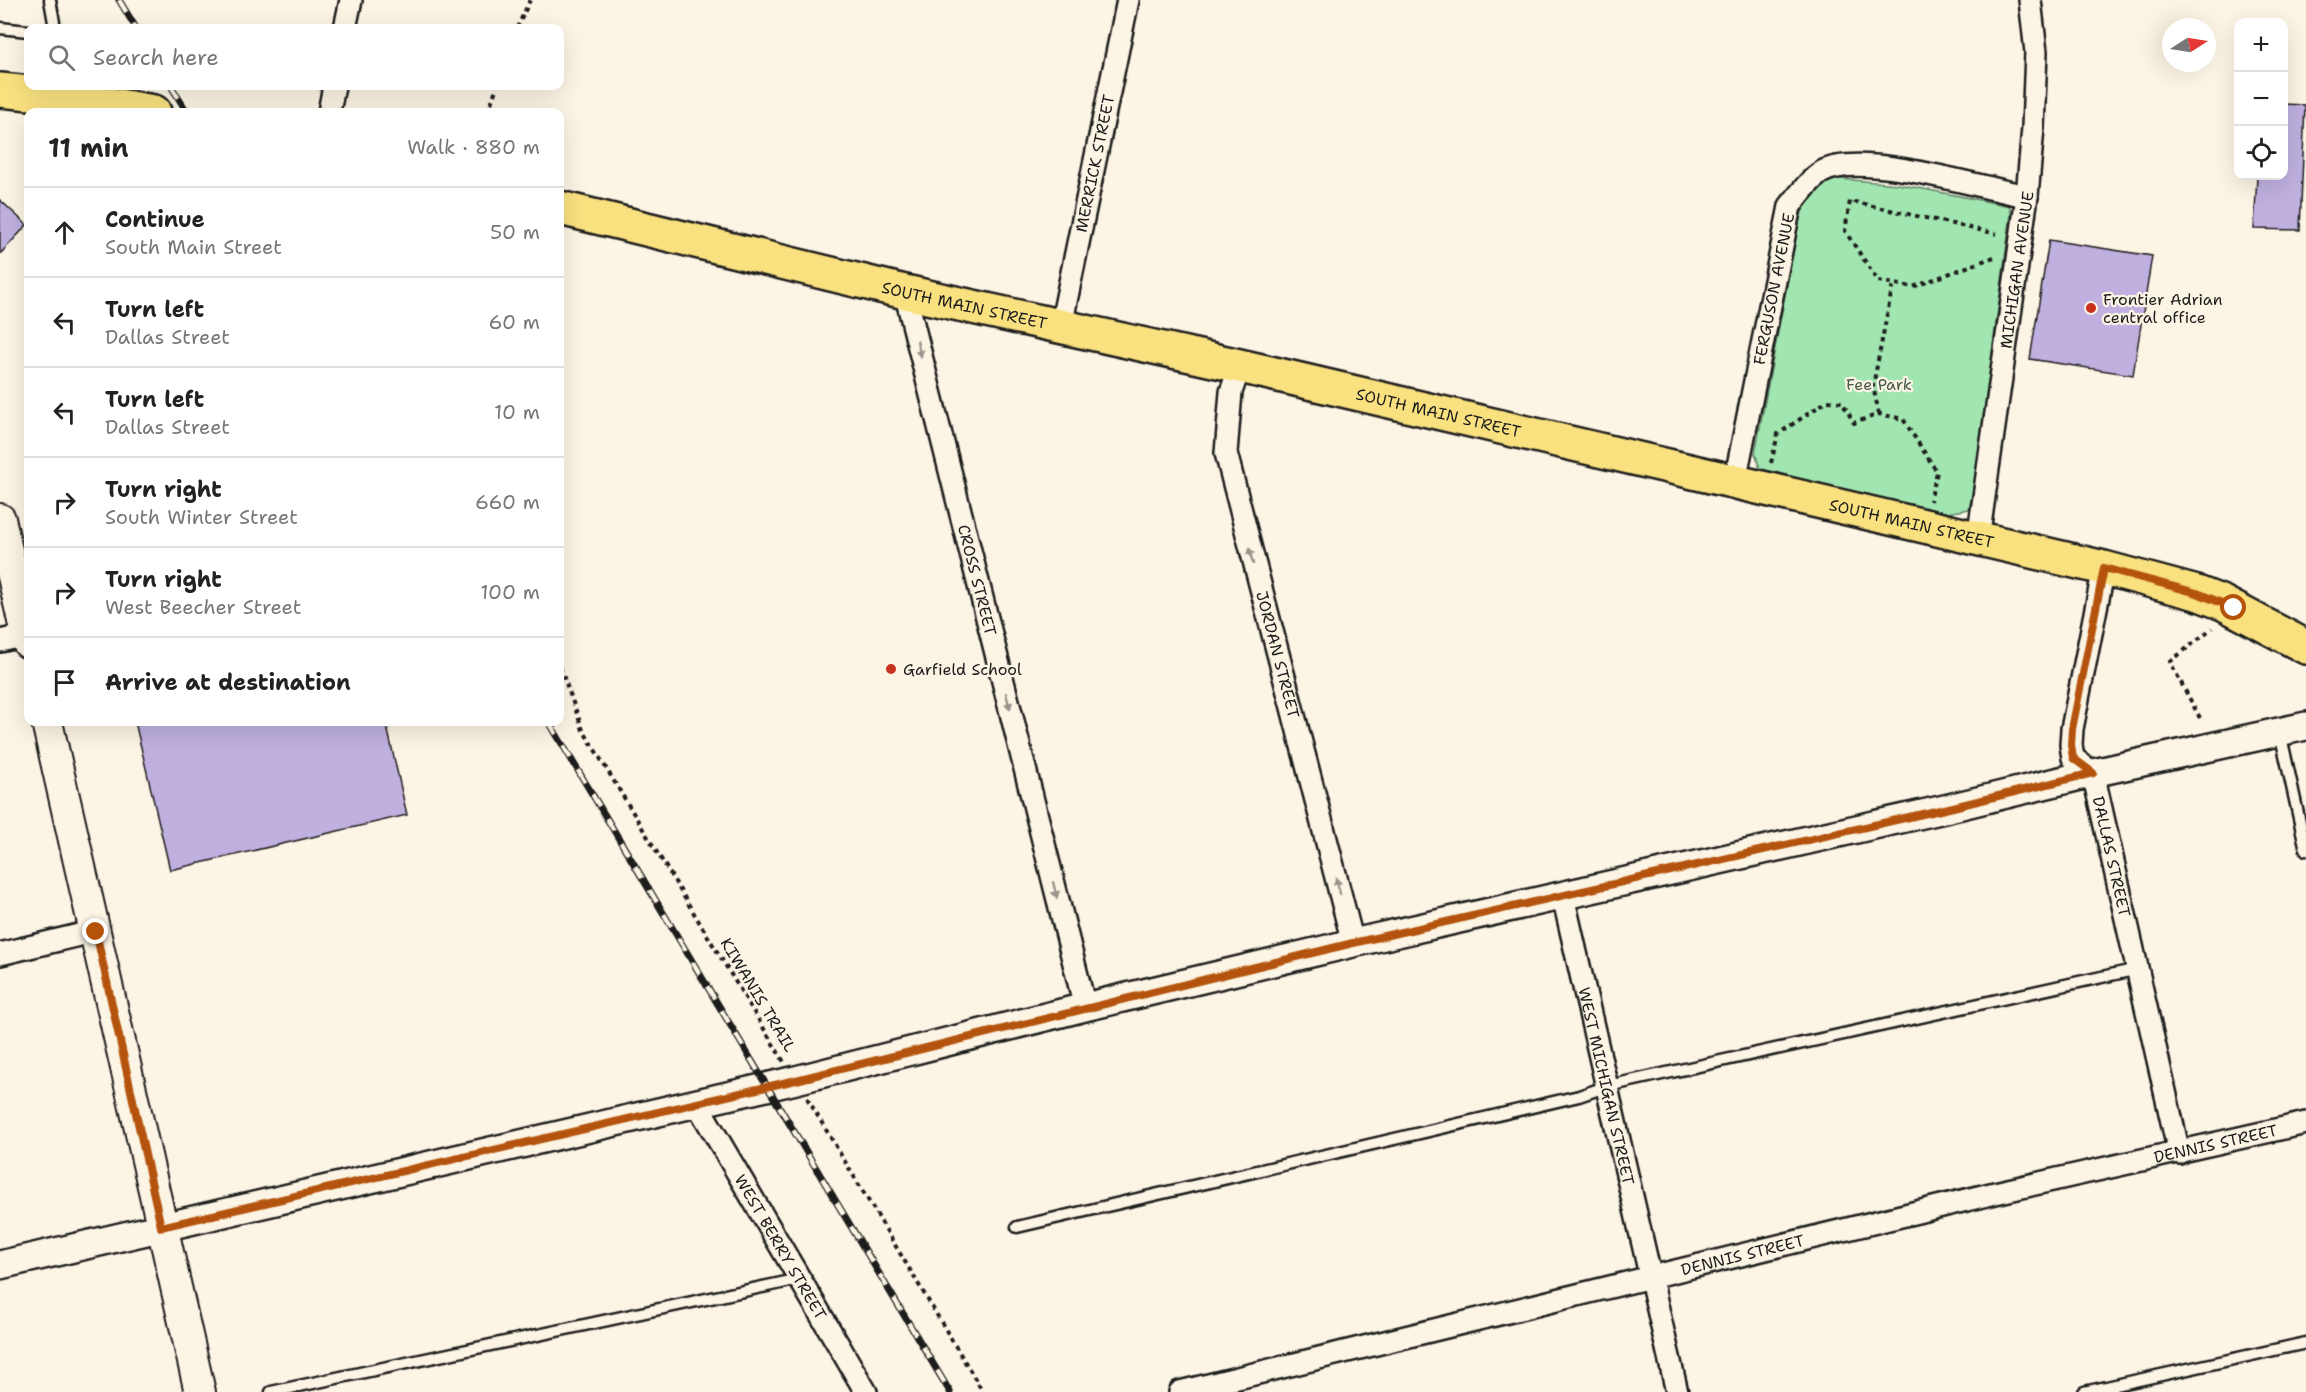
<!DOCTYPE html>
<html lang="en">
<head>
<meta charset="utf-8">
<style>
	body { margin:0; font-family:"Shantell Sans",sans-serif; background:#f2f2f2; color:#222 }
	.controls { position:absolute; right:18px; top:18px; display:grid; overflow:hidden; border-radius:12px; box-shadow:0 6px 24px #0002 }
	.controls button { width:54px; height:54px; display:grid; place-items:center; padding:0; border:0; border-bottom:2px solid #e0e0e0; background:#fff; color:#222; font:30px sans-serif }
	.compass { position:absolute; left:2162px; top:18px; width:54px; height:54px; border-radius:50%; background:#fff; box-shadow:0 6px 24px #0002; rotate:78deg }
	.stop { position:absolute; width:18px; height:18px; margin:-14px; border:4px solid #b45309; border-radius:50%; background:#fff }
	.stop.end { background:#b45309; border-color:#fff; box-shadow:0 2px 6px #0008 }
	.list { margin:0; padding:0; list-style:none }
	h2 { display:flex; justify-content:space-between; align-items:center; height:78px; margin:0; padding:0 24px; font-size:26px }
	h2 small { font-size:20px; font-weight:400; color:#767676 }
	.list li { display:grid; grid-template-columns:39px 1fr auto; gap:18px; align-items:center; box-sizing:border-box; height:90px; padding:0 24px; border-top:2px solid #e0e0e0 }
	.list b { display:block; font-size:22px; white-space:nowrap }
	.list p { margin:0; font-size:20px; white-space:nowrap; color:#767676 }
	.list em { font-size:20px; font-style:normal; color:#767676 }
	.icon { flex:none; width:33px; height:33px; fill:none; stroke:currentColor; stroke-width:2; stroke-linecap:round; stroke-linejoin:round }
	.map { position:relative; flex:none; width:2306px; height:1392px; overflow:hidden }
	.search { position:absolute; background:#fff; box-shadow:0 6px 24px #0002; left:24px; top:24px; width:540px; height:66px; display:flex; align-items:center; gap:15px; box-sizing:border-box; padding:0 21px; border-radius:12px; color:#767676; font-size:22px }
	.panel { position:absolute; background:#fff; box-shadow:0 6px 24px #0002; left:24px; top:108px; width:540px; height:618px; border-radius:12px }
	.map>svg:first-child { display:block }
</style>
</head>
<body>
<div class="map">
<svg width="2306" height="1392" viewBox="0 0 2306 1392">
	<rect width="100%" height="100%" fill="#fcf5e5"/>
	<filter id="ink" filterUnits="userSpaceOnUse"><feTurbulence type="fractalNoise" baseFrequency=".0167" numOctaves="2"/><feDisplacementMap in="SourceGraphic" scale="12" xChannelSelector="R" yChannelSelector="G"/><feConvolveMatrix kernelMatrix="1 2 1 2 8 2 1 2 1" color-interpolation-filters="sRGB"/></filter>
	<g filter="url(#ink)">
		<!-- green -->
		<path fill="#a1e6b1" stroke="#5e8166" stroke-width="1.5" d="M1828 178 1898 184 2010 206 2011 214 1973 491 1969 509 1947 513 1760 469 1755 453 1799 222 1807 198Z"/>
		<!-- building -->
		<g fill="#bfb0e0" stroke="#1c1c1c" stroke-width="1.5">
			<path d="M2283 104 2305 105 2300 230 2254 229 2257 176H2283Z"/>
			<path d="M0 200 27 225 0 254Z"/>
			<path d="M2049 240 2152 256 2133 375 2030 359Z"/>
			<path d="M135 722H386L407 815 170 870Z"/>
		</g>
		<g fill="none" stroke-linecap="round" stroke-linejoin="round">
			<defs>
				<g id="service">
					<path d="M50 0 55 28"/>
					<path d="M0 28 28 31"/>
					<path d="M2280 732 2306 850"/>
					<path d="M1017 1227 1579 1096 1608 1086 2138 969"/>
					<path d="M271 1392 800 1279"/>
					<path d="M2084 1392 2306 1343"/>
				</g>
				<g id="minor">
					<path d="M345 28 351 0"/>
					<path d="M329 112 334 86"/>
					<path id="s1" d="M905 292 1085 1007"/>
					<path id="s2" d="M1061 326 1128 0"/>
					<path id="s3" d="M1240 366 1231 392 1226 453 1353 943"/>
					<path id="s4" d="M1735 481 1790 206C1799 195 1810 179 1822 172 1862 150 1980 188 2027 196"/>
					<path id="s5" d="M1978 539 2027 196 2033 128 2036 52 2030 0"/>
					<path id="s6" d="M2104 568 2072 729 2071 745 2073 758 2093 773 2179 1153"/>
					<path d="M0 641 27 635"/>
					<path id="s7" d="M1563 896 1677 1392"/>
					<path d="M0 954 96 931"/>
					<path id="s8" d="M696 1102 866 1392"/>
					<path id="s9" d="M1180 1392 1995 1193 2306 1123"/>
				</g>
				<path id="tertiary" d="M0 1265 796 1080 1085 1007 1353 943 1949 808 2093 773 2306 726"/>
				<g id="secondary">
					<path d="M0 519 28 643"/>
					<path d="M47 722 200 1392"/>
				</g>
				<g id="primary">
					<path d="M0 90 61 96 154 112"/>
					<path id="s10" d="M560 208 905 292 1240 366 2104 568 2197 593 2223 603 2306 647"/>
				</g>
			</defs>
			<!-- service casing -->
			<use href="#service" stroke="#1c1c1c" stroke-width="15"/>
			<!-- minor casing -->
			<use href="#minor" stroke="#1c1c1c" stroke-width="26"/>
			<!-- tertiary casing -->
			<use href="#tertiary" stroke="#1c1c1c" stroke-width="32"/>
			<!-- secondary casing -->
			<use href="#secondary" stroke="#1c1c1c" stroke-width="34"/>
			<!-- primary casing -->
			<use href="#primary" stroke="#1c1c1c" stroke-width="38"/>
			<!-- path -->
			<g stroke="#1c1c1c" stroke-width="4" stroke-dasharray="4.5 4.5" stroke-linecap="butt">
				<path d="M517 28 530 0"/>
				<path d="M488 112 497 86"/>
				<path d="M1994 257 1913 287 1878 281 1845 231 1850 201 1997 234"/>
				<path d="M1879 414 1873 386 1893 284"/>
				<path d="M1771 463 1778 434 1827 401 1842 402 1854 423 1879 414 1903 419 1937 472 1930 501"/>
				<path d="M560 667 583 730 784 1062"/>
				<path d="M2200 718 2170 662 2212 628"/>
				<path d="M807 1098 983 1392"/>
			</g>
			<!-- service -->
			<use href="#service" stroke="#fcf5e5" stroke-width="10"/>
			<!-- minor -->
			<use href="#minor" stroke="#fcf5e5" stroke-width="21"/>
			<!-- tertiary -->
			<use href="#tertiary" stroke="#fcf5e5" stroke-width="27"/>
			<!-- secondary -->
			<use href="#secondary" stroke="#fcf5e5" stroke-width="30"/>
			<!-- primary -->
			<use href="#primary" stroke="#fae180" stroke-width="33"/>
			<defs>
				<g id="rail">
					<path d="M119 0 136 28"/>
					<path d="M171 86 187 112"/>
					<path d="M549 722 950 1392"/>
				</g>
			</defs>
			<!-- rail casing -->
			<use href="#rail" stroke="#1c1c1c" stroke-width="7"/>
			<!-- rail -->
			<use href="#rail" stroke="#fcf5e5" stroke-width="4.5" stroke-dasharray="14" stroke-linecap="butt"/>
		</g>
		<!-- one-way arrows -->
		<defs><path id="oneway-solid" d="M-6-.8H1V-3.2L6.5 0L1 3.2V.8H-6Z" transform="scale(1.5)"/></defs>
		<g fill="#97938b">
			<use href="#oneway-solid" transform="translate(919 349) rotate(76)"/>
			<use href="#oneway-solid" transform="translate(1251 556) rotate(-105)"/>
			<use href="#oneway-solid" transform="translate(1008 701) rotate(76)"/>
			<use href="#oneway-solid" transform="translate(1338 886) rotate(-105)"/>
			<use href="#oneway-solid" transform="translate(1055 890) rotate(76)"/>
		</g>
	</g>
	<g fill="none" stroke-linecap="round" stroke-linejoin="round" filter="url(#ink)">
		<!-- route -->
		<path stroke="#b45309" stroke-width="8" d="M96 932 161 1227 796 1080 1353 943 1949 808 2093 773 2073 758 2071 745 2072 729 2104 568 2197 593 2234 608"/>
	</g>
	<!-- markers -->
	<g fill="#c8321e" stroke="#fcf5e5" stroke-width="2">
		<circle cx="2091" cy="308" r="6"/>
		<circle cx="891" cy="669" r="6"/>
	</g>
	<g text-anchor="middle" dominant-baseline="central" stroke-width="4.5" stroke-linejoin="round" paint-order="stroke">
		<!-- street labels -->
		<g font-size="16" fill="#1c1c1c" stroke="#fcf5e5">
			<text stroke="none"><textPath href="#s2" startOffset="166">MERRICK STREET</textPath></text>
			<text stroke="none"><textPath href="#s5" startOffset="272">MICHIGAN AVENUE</textPath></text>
			<text stroke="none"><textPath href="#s4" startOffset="196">FERGUSON AVENUE</textPath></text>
			<text stroke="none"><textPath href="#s10" startOffset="416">SOUTH MAIN STREET</textPath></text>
			<text stroke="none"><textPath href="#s10" startOffset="902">SOUTH MAIN STREET</textPath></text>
			<text stroke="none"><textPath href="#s10" startOffset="1388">SOUTH MAIN STREET</textPath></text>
			<text stroke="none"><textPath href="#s1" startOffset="297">CROSS STREET</textPath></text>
			<text stroke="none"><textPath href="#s3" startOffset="297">JORDAN STREET</textPath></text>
			<text stroke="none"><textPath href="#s6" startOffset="304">DALLAS STREET</textPath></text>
			<text transform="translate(758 995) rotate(59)">KIWANIS TRAIL</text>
			<text stroke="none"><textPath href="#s7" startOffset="195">WEST MICHIGAN STREET</textPath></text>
			<text stroke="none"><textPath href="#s9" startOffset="1065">DENNIS STREET</textPath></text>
			<text stroke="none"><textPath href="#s8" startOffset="168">WEST BERRY STREET</textPath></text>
			<text stroke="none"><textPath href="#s9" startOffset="579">DENNIS STREET</textPath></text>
		</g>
		<!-- poi labels -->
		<g font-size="16" fill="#1c1c1c" stroke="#fcf5e5" text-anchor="start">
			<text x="2103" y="299">Frontier Adrian<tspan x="2103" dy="18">central office</tspan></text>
			<text x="903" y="669">Garfield School</text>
		</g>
		<!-- park labels -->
		<g font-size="16" fill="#445949" stroke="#fcf5e5">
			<text x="1879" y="384">Fee Park</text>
		</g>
	</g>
</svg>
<div class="controls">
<button>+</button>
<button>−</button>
<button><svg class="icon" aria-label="locate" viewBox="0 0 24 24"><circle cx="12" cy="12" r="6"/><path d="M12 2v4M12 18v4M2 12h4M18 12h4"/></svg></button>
</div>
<svg class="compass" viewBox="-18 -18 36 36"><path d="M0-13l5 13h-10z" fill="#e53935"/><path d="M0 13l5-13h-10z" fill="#767676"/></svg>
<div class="stop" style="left:2234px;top:608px"></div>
<div class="stop end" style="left:96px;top:932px"></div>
<div class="search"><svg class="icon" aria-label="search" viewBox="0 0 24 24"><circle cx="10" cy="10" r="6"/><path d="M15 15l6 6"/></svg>Search here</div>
<section class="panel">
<h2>11 min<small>Walk · 880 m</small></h2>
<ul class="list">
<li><svg class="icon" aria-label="ahead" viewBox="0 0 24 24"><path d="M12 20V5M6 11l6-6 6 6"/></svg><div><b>Continue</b><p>South Main Street</p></div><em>50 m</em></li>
<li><svg class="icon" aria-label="left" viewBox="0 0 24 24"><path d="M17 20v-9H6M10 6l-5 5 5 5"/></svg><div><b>Turn left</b><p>Dallas Street</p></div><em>60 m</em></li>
<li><svg class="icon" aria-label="left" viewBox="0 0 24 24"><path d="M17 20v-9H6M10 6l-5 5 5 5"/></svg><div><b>Turn left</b><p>Dallas Street</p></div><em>10 m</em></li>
<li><svg class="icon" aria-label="right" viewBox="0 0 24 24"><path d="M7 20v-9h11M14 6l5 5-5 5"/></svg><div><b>Turn right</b><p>South Winter Street</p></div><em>660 m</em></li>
<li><svg class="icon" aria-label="right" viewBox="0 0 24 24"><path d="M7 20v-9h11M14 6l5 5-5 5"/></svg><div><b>Turn right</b><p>West Beecher Street</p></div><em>100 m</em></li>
<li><svg class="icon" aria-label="arrive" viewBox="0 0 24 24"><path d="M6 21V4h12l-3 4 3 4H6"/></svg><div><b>Arrive at destination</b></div></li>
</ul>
</section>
</div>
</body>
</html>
